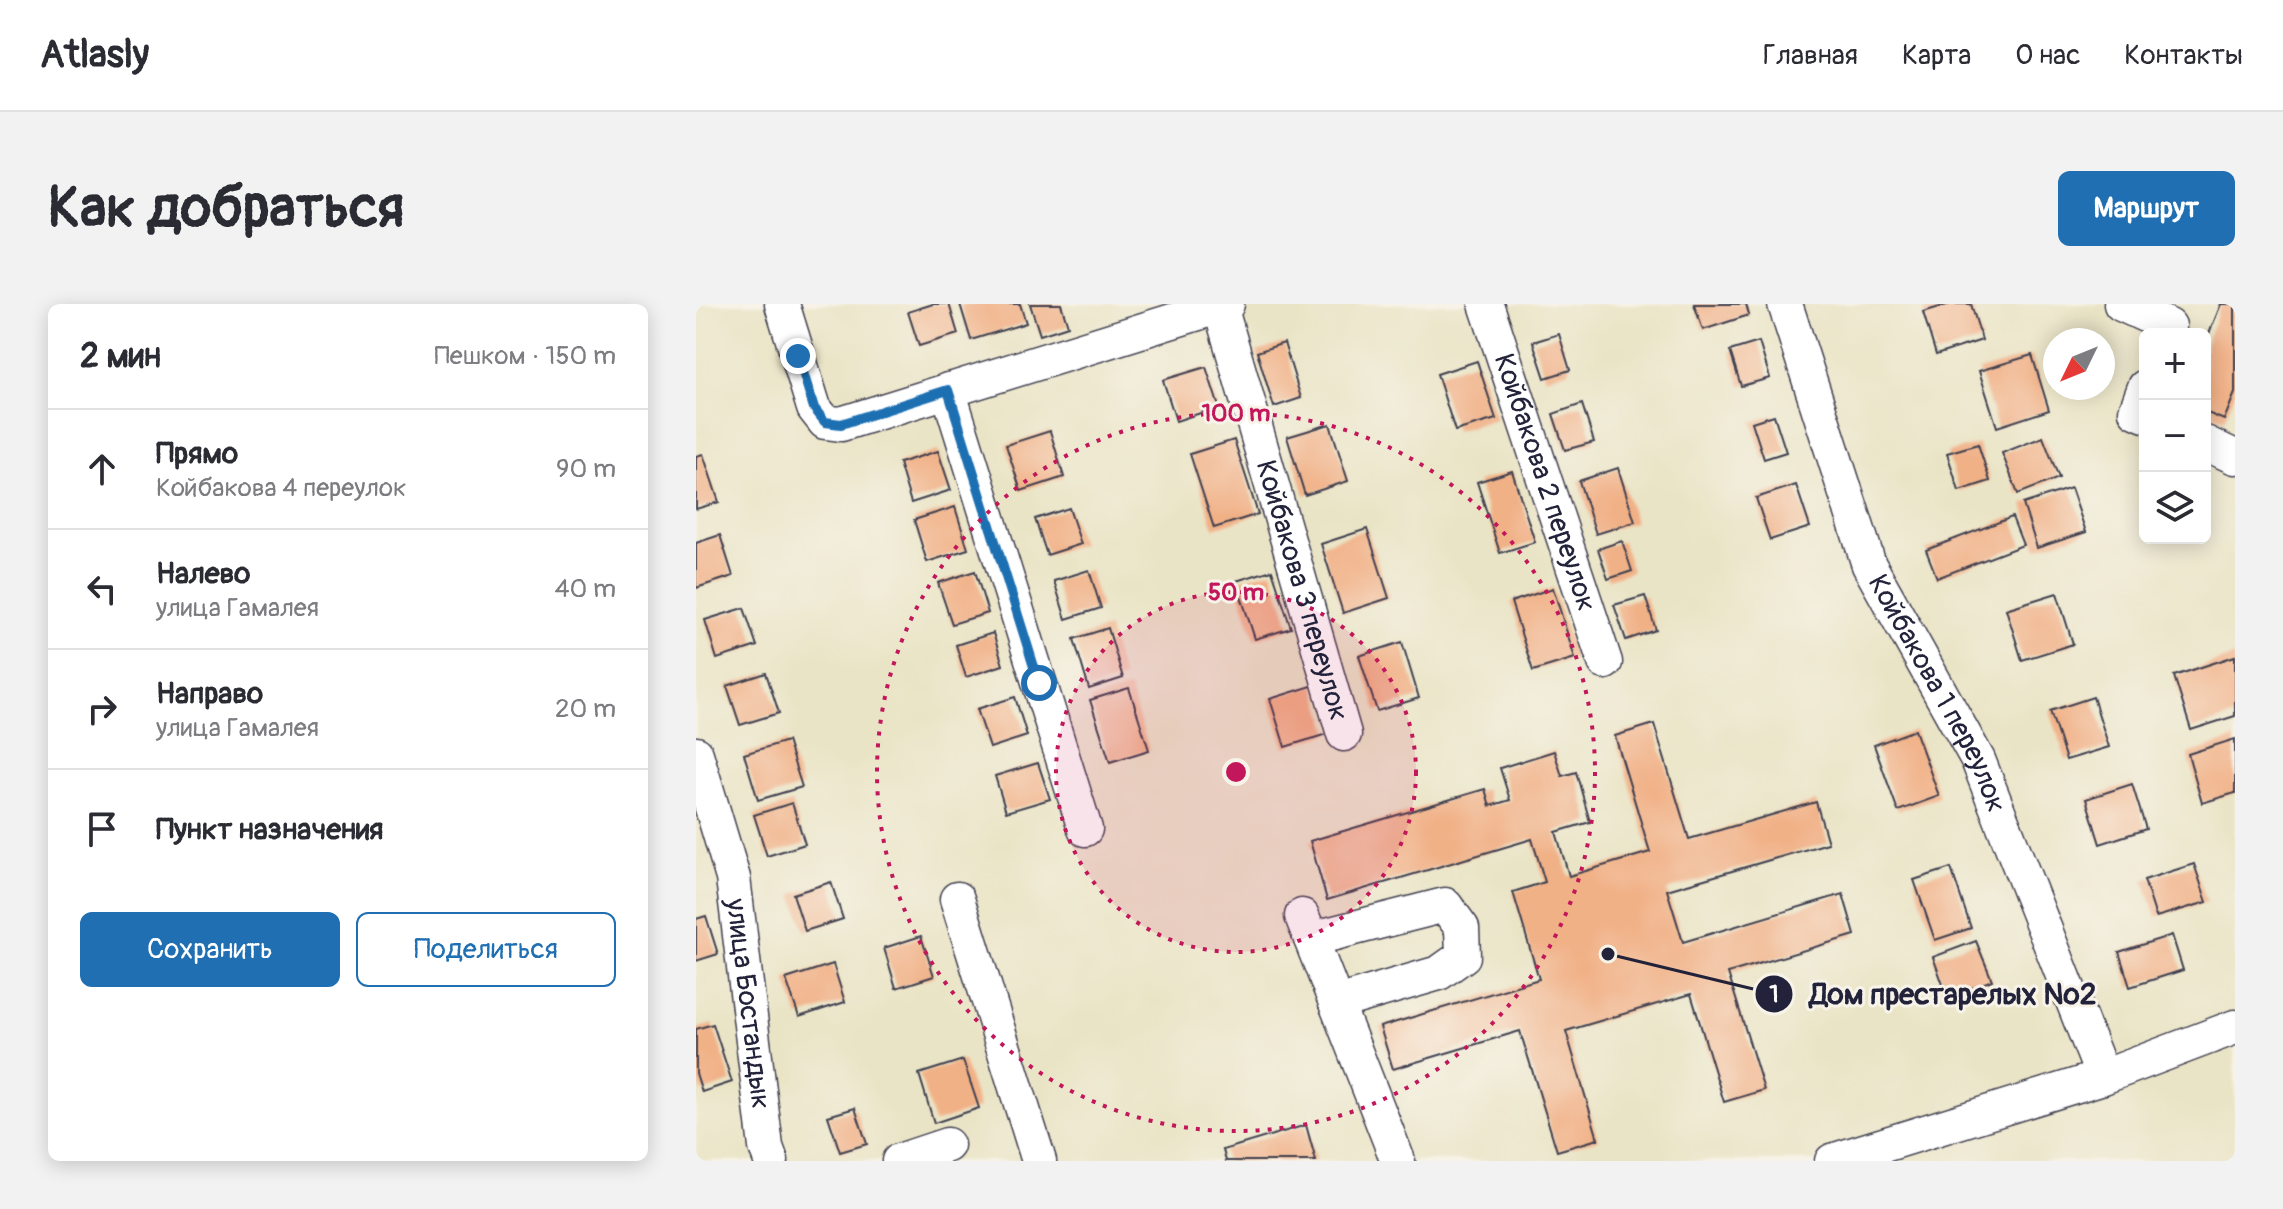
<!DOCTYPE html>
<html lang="ru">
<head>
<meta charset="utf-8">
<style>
	body { margin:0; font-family:Pangolin,sans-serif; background:#f2f2f3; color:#2b2b33 }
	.controls { position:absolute; right:24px; top:24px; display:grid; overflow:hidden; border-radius:12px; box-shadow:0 4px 20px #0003 }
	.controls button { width:72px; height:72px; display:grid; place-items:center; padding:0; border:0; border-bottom:2px solid #e1e1e2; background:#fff; color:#2b2b33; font:40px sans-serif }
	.compass { position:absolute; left:1347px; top:24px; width:72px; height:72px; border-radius:50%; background:#fff; box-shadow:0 4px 20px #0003; rotate:227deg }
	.stop { position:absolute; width:24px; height:24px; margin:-18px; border:6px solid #1f6fb2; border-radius:50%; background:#fff }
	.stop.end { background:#1f6fb2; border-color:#fff; box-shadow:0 2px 8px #0008 }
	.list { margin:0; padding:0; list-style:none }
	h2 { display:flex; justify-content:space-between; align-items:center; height:104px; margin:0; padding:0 32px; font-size:34px }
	h2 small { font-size:26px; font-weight:400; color:#7c7c81 }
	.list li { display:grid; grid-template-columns:52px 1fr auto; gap:24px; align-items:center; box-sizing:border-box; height:120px; padding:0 32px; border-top:2px solid #e1e1e2 }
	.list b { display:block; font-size:30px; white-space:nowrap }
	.list p { margin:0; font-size:26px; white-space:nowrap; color:#7c7c81 }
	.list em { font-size:26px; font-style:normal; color:#7c7c81 }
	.actions { display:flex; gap:16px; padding:24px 32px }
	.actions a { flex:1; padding:18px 0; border:2px solid #1f6fb2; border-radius:12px; text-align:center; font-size:28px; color:#1f6fb2 }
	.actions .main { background:#1f6fb2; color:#fff }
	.icon { flex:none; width:44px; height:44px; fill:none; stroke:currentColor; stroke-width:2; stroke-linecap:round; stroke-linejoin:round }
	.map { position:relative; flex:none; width:1539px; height:857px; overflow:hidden; border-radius:12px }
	header { display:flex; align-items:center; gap:48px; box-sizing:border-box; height:112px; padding:0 40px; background:#fff; border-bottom:2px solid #e1e1e2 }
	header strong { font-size:38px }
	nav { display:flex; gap:44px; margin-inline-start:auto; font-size:28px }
	.intro { display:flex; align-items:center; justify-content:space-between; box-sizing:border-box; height:192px; padding:0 48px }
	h1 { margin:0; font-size:56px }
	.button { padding:20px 36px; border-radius:12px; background:#1f6fb2; color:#fff; font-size:28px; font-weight:700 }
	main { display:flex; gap:48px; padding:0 48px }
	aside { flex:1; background:#fff; border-radius:12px; box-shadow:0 4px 20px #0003 }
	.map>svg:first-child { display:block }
</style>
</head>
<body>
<header>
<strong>Atlasly</strong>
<nav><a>Главная</a><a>Карта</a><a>О нас</a><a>Контакты</a></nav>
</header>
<div class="intro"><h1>Как добраться</h1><a class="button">Маршрут</a></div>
<main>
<aside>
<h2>2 мин<small>Пешком · 150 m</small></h2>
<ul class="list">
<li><svg class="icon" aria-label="ahead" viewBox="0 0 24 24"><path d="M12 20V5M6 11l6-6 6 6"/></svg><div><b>Прямо</b><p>Койбакова 4 переулок</p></div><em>90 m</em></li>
<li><svg class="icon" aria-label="left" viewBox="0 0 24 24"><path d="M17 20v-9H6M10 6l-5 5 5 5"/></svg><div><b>Налево</b><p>улица Гамалея</p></div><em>40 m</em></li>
<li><svg class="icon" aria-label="right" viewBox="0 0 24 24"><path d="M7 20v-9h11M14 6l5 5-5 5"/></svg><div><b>Направо</b><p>улица Гамалея</p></div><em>20 m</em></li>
<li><svg class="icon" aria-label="arrive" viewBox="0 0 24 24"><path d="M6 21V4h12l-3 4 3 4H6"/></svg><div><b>Пункт назначения</b></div></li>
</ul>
<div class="actions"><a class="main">Сохранить</a><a>Поделиться</a></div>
</aside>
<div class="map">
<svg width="1539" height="857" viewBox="0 0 1539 857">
	<rect width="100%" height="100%" fill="#f7f3e8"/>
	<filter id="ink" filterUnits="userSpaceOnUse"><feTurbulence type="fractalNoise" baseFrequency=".0125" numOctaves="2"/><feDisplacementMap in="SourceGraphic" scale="16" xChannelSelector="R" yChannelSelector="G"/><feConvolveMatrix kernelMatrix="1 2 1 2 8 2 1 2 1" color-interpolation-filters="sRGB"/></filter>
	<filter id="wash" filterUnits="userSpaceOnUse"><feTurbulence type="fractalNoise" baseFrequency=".006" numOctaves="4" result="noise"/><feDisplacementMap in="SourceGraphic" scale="32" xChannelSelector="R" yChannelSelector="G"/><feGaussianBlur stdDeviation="1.8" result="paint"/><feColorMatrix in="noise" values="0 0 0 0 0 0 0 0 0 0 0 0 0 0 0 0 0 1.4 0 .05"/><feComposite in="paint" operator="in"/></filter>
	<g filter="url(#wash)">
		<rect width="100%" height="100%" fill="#eae4c6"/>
		<g id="blocks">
			<!-- building -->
			<g fill="#f1b187">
				<path d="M237 0H253L262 30 223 42 212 8Z"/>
				<path d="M264 0H324L330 19 275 36Z"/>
				<path d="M334 0H365L372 22 344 31Z"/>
				<path d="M998 0H1050L1053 11 1007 26Z"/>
				<path d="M1254 0H1275L1286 36 1240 51 1227 8Z"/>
				<path d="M1525 0H1539V89L1528 116 1509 108V40Z"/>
				<path d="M863 30 874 66 849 74 837 38Z"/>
				<path d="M1063 38 1074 74 1045 82 1034 47Z"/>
				<path d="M588 39 605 94 578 103 561 48Z"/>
				<path d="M1336 51 1353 106 1301 123 1283 67Z"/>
				<path d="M781 57 800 115 759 127 741 70Z"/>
				<path d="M510 63 523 103 480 117 467 76Z"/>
				<path d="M886 100 898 138 869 146 857 110Z"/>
				<path d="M1078 111 1090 148 1068 155 1056 118Z"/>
				<path d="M634 120 652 177 609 191 591 133Z"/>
				<path d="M354 127 368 173 325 187 310 141Z"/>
				<path d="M1347 133 1363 174 1322 190 1306 149Z"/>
				<path d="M538 136 562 210 518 224 494 150Z"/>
				<path d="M1282 140 1294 177 1263 187 1251 149Z"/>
				<path d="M242 147 255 186 215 199 203 159Z"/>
				<path d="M7 150 23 198 0 205V152Z"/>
				<path d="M922 164 939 218 900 230 883 177Z"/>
				<path d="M816 167 839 238 804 249 781 178Z"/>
				<path d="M1100 181 1114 223 1074 236 1060 194Z"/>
				<path d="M1375 184 1390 228 1341 244 1327 200Z"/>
				<path d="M259 203 272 245 231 258 218 216Z"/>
				<path d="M373 204 385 240 351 251 339 215Z"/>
				<path d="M1316 213 1327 241 1241 274 1230 246Z"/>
				<path d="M671 225 693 294 647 309 625 240Z"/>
				<path d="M24 231 37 272 0 284V239Z"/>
				<path d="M926 237 936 267 912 275 902 245Z"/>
				<path d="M393 266 405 304 370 315 358 277Z"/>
				<path d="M576 266 595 324 559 335 540 277Z"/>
				<path d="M279 267 292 309 256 320 242 279Z"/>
				<path d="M857 284 879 354 837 367 815 298Z"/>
				<path d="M1361 289 1377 340 1326 356 1310 305Z"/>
				<path d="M949 292 960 326 930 336 918 301Z"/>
				<path d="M48 304 61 342 21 355 9 316Z"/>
				<path d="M412 324 427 374 393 385 378 335Z"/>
				<path d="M297 329 307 361 270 373 260 341Z"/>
				<path d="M706 338 723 394 681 407 663 352Z"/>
				<path d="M1539 352V412L1495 426 1478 372Z"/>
				<path d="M70 369 83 409 44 421 31 382Z"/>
				<path d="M619 381 634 429 589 443 574 395Z"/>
				<path d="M433 384 453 446 414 458 394 396Z"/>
				<path d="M319 393 331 432 294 444 281 405Z"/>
				<path d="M1397 393 1413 443 1370 456 1354 407Z"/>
				<path d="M958 420 993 535 1120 498 1132 539 971 586 987 638 1147 590 1159 631 1032 669 1068 786 1028 798 995 690 870 727 902 835 861 847 824 727 697 765 684 723 843 675 817 588 849 578 836 535 631 596 614 537 789 485 794 502 814 496 804 464 858 447 866 472 880 468 894 518 860 528 873 572 954 548 919 432Z"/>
				<path d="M1219 426 1243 492 1202 507 1178 441Z"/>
				<path d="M1539 435V489L1506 499 1492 450Z"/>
				<path d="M91 437 106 483 62 496 48 450Z"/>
				<path d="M342 459 354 495 310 508 299 472Z"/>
				<path d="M1436 480 1450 525 1404 540 1390 495Z"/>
				<path d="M96 499 109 540 71 552 58 511Z"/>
				<path d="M1498 560 1511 598 1460 613 1448 576Z"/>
				<path d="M1255 564 1275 624 1239 636 1218 576Z"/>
				<path d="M135 578 147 615 109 627 97 590Z"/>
				<path d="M10 612 22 650 0 657V615Z"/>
				<path d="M1476 631 1487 666 1434 683 1423 648Z"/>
				<path d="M225 632 238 672 200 684 188 644Z"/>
				<path d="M1280 637 1296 676 1252 694 1237 653Z"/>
				<path d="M137 660 149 698 103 713 90 675Z"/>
				<path d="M17 720 36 778 6 788 0 769V725Z"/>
				<path d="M267 756 283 804 238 819 223 770Z"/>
				<path d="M159 804 171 840 144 848 132 812Z"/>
				<path d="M610 821 620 857H530L527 846Z"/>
			</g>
		</g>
	</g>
	<g filter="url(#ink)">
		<use href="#blocks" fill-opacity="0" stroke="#403f50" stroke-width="2"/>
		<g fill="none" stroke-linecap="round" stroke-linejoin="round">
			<defs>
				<g id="minor">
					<path d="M86 0 118 104 129 118 145 120 531 0"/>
					<path id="s1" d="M790 0 909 358"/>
					<path id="s2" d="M1089 0 1173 261 1282 456 1407 773"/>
					<path d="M1425 0 1473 22"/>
					<path id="s3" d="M524 2 648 430"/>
					<path d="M1449 83 1440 107 1449 111"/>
					<path d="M252 86 389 525"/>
					<path d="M1509 139 1539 153"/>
					<path id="s4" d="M0 450 37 574 70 843 75 857"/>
					<path d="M261 595 343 857"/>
					<path d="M606 612 702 857"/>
					<path d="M615 635 749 601 766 624 767 652 743 669 640 699"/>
					<path d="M203 857 251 841"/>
					<path d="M1136 857 1407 773 1539 723"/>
				</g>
			</defs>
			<!-- minor casing -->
			<use href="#minor" stroke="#403f50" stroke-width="37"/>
			<!-- minor -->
			<use href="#minor" stroke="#fff" stroke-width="34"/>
		</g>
	</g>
	<g fill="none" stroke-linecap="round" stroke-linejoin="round" filter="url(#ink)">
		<!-- route -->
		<path stroke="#1f6fb2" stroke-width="10" d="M102 52 118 104 129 118 145 120 252 86 343 379"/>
	</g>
	<!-- distance rings -->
	<circle cx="540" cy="468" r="180" fill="#c2185b" fill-opacity=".12"/>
	<g fill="none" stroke="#c2185b" stroke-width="4" stroke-dasharray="4 8">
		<circle cx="540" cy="468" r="180"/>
		<circle cx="540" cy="468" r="359"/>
	</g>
	<g text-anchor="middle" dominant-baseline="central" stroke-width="6" stroke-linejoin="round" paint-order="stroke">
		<!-- street labels -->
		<g font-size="28" fill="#22223b" stroke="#f7f3e8">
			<text stroke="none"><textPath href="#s1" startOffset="188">Койбакова 2 переулок</textPath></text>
			<text stroke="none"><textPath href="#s3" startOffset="296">Койбакова 3 переулок</textPath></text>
			<text stroke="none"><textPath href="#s2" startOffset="420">Койбакова 1 переулок</textPath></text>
			<text stroke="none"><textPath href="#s4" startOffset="256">улица Бостандык</textPath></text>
		</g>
	</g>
	<circle cx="540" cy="468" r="12" fill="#c2185b" stroke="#f7f3e8" stroke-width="4"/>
	<g font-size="24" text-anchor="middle" font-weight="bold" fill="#c2185b" stroke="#f7f3e8" stroke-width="6" stroke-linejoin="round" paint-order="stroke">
		<text x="540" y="117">100 m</text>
		<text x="540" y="296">50 m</text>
	</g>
	<!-- callouts -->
	<path fill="none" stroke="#22223b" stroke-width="3" d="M912 650L1078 690"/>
	<g fill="#22223b" stroke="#f7f3e8" stroke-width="3">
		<circle cx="912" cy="650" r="8"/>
		<circle cx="1078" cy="690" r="20"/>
	</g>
	<g font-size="24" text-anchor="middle" font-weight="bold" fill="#fff">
		<text x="1078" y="698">1</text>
	</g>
	<g font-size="30" text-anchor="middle" font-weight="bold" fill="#22223b" stroke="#f7f3e8" stroke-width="6" stroke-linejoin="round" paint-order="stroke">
		<text x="1257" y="700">Дом престарелых №2</text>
	</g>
</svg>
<div class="controls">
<button>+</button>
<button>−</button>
<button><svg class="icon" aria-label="layers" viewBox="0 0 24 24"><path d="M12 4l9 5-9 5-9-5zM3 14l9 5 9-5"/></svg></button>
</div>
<svg class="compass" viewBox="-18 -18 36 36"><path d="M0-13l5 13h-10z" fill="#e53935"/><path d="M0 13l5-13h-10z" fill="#7c7c81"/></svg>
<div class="stop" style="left:343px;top:379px"></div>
<div class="stop end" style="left:102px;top:52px"></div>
</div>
</main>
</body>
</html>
